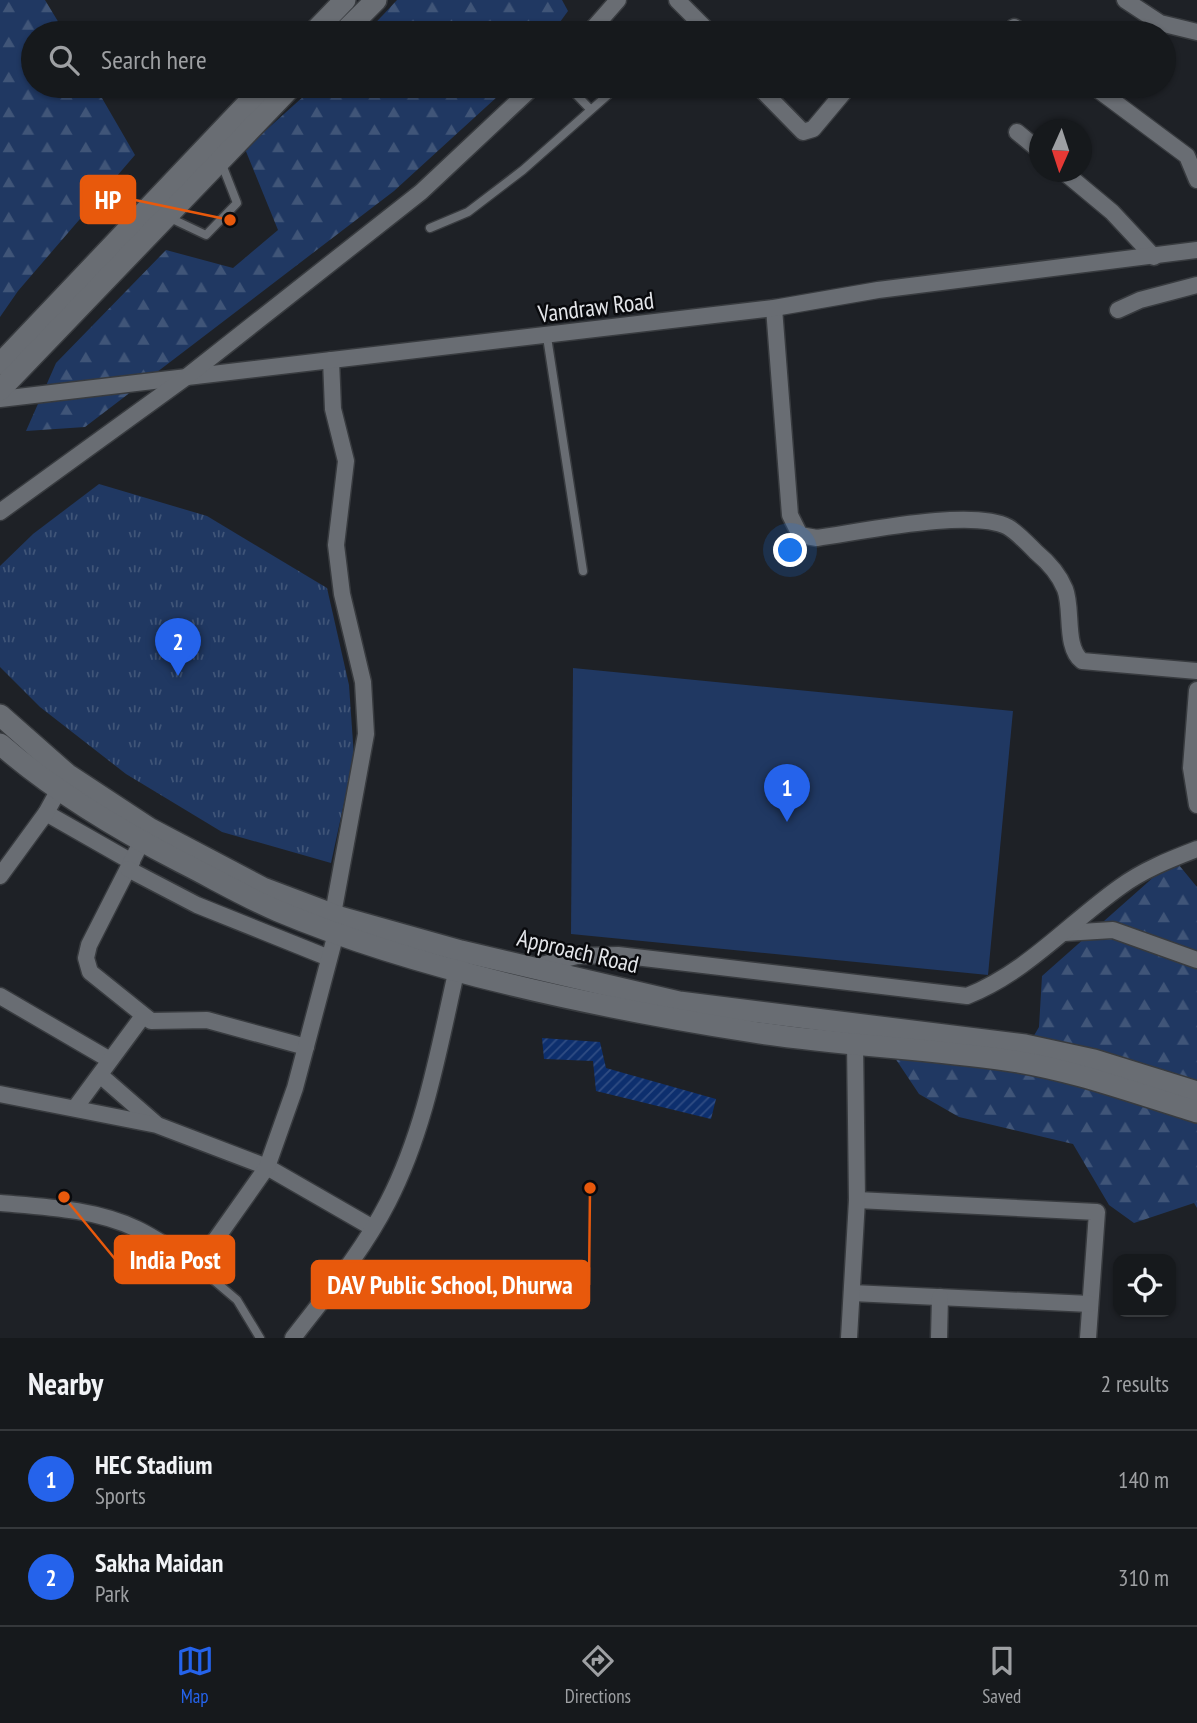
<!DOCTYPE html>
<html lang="en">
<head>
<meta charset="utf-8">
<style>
	body { margin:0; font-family:"PT Sans Narrow",sans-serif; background:#232629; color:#f1f3f6 }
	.controls { position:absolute; right:21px; bottom:21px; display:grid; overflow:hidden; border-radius:14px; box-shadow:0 2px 5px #0004 }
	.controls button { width:63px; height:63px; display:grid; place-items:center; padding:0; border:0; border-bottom:2px solid #35383b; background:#16191c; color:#f1f3f6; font:35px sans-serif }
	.compass { position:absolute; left:1029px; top:119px; width:63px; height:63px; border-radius:50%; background:#16191c; box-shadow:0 2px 5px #0004; rotate:183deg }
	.you { position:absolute; left:791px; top:551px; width:24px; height:24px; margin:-18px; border:5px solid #fff; border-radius:50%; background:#1a73e8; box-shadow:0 0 0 10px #1a73e833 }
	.badge { display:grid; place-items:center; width:46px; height:46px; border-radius:50%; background:#2563eb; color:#fff; font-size:23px; font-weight:700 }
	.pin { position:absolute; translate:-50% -58px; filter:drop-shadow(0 2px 4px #0008) }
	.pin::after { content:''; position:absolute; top:37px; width:24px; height:21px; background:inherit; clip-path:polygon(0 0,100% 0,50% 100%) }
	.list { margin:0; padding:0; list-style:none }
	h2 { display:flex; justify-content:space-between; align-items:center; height:91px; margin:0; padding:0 28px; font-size:30px }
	h2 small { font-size:23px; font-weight:400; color:#9ea0a3 }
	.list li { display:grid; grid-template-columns:46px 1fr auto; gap:21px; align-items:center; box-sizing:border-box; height:98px; padding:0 28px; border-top:2px solid #35383b }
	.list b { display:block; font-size:26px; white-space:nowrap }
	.list p { margin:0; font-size:23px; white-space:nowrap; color:#9ea0a3 }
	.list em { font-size:23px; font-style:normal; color:#9ea0a3 }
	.icon { flex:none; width:38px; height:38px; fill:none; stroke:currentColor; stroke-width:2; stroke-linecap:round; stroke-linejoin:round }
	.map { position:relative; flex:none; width:1197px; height:1338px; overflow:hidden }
	.search { position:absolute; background:#16191c; box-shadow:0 2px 5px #0004; left:21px; right:21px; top:21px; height:77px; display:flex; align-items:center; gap:18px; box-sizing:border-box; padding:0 24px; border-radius:38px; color:#9ea0a3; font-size:26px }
	.sheet { height:287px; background:#16191c }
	nav { display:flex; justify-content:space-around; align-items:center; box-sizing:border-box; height:98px; border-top:2px solid #35383b; background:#16191c; font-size:19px; color:#9ea0a3 }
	nav a { display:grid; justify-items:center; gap:4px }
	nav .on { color:#2563eb }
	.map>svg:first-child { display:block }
</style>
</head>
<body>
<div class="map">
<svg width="1197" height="1338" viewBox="0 0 1197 1338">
	<defs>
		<pattern id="forest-firs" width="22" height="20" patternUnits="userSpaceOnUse" patternTransform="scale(1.75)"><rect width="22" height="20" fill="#203862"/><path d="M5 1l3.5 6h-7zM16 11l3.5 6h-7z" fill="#405578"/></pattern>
		<pattern id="park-tufts" width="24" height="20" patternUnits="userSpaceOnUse" patternTransform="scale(1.75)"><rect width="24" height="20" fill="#203862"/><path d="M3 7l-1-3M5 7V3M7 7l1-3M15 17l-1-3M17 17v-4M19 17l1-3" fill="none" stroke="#405578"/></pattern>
		<pattern id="building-hatch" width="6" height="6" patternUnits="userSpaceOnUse" patternTransform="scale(1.75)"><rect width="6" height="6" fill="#0d2f6e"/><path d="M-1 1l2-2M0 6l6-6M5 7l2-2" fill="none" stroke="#304d83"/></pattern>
	</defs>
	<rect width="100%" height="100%" fill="#1e2126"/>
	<!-- green -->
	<path fill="#203862" d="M573 668 1013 711 988 975 571 934Z"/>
	<!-- forest -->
	<g fill="url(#forest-firs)">
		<path d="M0 0H45L65 33H33V86H95L135 155 18 291 0 317Z"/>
		<path d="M397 0H562L568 11 552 33H366Z"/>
		<path d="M315 86H509L394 191 85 427 26 431 56 363 166 250 233 268 278 230 245 149Z"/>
		<path d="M1174 859 1197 887V1208L1194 1203 1134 1223 1109 1205 1073 1144 959 1117 919 1094 895 1058 1015 1068 1039 1027 1042 976Z"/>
	</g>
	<!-- park -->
	<path fill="url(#park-tufts)" d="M99 484 207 516 327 588 349 685 354 757 331 863 222 832 126 774 40 707 0 667V566L33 534Z"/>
	<!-- building -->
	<path fill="url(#building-hatch)" d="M542 1038 600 1042 606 1068 716 1099 711 1119 596 1091 593 1061 544 1059Z"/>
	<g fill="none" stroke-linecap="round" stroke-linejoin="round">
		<defs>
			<g id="lane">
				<path d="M682 33 698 20"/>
				<path d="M568 86 590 109"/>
				<path d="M168 217 206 235 237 203 221 162"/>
				<path d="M430 228 468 212 523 170 618 86"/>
				<path d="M547 337 583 571"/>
				<path d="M197 1266 237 1300 260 1338"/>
			</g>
			<g id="street">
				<path d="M677 0 710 33"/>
				<path d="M1125 0 1160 23 1197 32"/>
				<path d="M1014 27 1023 33"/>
				<path d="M589 33 618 0"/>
				<path d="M758 86 803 132 813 129 849 86"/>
				<path d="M1093 86 1187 156 1197 180"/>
				<path d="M1017 132 1040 151"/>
				<path d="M1064 172 1112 212 1154 257"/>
				<path d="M774 308 790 515 800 535 817 538C861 532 971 508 1008 527 1018 533 1028 544 1036 552 1048 562 1059 574 1065 589 1073 609 1064 647 1082 661L1197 671"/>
				<path d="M1118 310 1140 300 1197 285"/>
				<path d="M331 360 333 409 346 461 336 545 342 594 363 682 366 734 333 914"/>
				<path d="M0 399 774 308 878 290 1197 250"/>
				<path d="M0 512 185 378 421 192 534 86"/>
				<path d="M1197 690 1191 768 1197 805"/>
				<path d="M46 813 132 862"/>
				<path d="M146 833 89 945 86 958 90 972 151 1021 207 1020 306 1047"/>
				<path d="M128 869 197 905 329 958"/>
				<path d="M0 876 46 813 63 782"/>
				<path d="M1064 933 1113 930 1197 960"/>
				<path d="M533 967 577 956 618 955 967 996C1027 972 1068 924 1120 887 1143 870 1171 859 1197 849"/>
				<path d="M0 996 110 1060"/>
				<path d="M100 1075 155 1123"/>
				<path d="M0 1094 157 1125 267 1167 373 1228"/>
				<path d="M75 1108 143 1016"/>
				<path d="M857 1200 1097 1212 1088 1338"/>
				<path d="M0 1203C46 1207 95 1209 137 1229 158 1239 177 1253 197 1266L267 1167 295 1088 339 922"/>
				<path d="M852 1293 1090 1304"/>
				<path d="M293 1338C327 1294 363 1251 388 1202 427 1126 440 1041 459 960"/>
				<path d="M849 1338 857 1200 855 1043"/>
				<path d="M939 1338 940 1297"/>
			</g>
			<g id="secondary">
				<path d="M313 33 345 0"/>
				<path d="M343 33 376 0"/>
				<path d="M0 364 264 86"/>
				<path d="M0 390 292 86"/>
				<path d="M0 715 67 774 149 828 263 888 340 917 461 951 679 1002 1025 1045 1094 1060 1197 1092"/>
				<path d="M0 744C55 792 117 829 181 862 213 878 245 897 278 911 421 971 600 1008 753 1032 837 1045 922 1048 1006 1060 1071 1069 1135 1093 1197 1112"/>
			</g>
		</defs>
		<!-- lane casing -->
		<use href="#lane" stroke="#383b3f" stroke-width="11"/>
		<!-- street casing -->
		<use href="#street" stroke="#383b3f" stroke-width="19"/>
		<!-- secondary casing -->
		<use href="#secondary" stroke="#383b3f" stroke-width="24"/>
		<!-- lane -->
		<use href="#lane" stroke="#696d73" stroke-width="8"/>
		<!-- street -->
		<use href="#street" stroke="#696d73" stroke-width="16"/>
		<!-- secondary -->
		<use href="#secondary" stroke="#696d73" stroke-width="21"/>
	</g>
	<g text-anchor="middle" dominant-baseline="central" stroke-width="5" stroke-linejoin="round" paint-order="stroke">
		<!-- street labels -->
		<g font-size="24" fill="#e3e5e9" stroke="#090a0d">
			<text transform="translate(596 307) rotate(-7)">Vandraw Road</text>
			<text transform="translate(578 951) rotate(13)">Approach Road</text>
		</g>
	</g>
	<!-- callouts -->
	<path fill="none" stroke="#e8590c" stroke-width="2.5" d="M230 220L135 200M64 1197L115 1259M590 1188L589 1285"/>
	<g fill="#e8590c" stroke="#090a0d" stroke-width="2.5">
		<circle cx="230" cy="220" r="7"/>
		<circle cx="64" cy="1197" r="7"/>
		<circle cx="590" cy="1188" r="7"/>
	</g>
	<g fill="#e8590c" stroke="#e8590c" stroke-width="2.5">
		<rect x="81" y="176" width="54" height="47" rx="7"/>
		<rect x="115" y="1236" width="119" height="47" rx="7"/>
		<rect x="312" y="1261" width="277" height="47" rx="7"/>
	</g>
	<g font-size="26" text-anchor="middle" font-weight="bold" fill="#fff">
		<text x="108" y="209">HP</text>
		<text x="175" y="1269">India Post</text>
		<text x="450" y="1294">DAV Public School, Dhurwa</text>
	</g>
</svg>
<div class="controls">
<button><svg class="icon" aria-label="locate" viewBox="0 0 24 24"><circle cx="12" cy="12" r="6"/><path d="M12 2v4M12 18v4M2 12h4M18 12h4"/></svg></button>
</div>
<svg class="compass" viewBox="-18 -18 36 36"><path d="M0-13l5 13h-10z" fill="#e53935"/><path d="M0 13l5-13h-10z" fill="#9ea0a3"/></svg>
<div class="you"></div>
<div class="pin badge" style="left:787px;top:822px">1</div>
<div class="pin badge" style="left:178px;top:676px">2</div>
<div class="search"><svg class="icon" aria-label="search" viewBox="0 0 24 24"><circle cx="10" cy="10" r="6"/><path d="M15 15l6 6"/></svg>Search here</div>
</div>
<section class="sheet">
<h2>Nearby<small>2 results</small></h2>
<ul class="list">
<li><span class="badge">1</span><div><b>HEC Stadium</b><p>Sports</p></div><em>140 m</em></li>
<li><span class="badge">2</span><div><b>Sakha Maidan</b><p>Park</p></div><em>310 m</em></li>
</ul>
</section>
<nav>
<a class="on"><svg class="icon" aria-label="map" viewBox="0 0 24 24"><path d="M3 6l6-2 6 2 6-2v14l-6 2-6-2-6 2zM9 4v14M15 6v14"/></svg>Map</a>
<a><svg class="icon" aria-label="directions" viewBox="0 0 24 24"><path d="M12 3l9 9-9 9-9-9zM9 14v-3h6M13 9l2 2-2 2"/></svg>Directions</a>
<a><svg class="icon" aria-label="saved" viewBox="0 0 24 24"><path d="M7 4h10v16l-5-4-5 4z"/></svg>Saved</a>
</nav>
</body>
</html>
